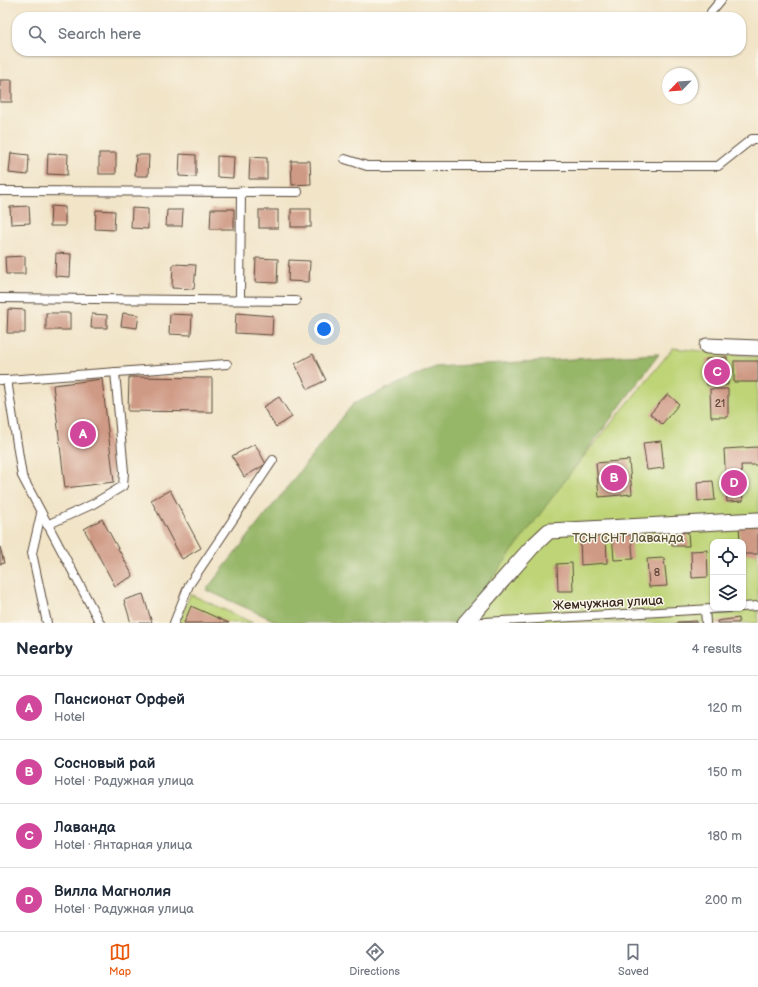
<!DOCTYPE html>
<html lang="en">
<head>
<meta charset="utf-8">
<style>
	body { margin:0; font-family:"Balsamiq Sans",sans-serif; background:#f6f6f7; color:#1f2937 }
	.controls { position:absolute; right:12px; bottom:12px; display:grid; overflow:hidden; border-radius:8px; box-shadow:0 1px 3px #0004 }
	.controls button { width:36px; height:36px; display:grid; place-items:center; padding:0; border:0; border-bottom:1px solid #e0e1e3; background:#fff; color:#1f2937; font:20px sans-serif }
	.compass { position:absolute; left:662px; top:68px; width:36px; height:36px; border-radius:50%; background:#fff; box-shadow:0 1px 3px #0004; rotate:245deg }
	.you { position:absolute; left:324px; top:329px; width:14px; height:14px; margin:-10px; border:3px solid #fff; border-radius:50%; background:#1a73e8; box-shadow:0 0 0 6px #1a73e833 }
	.badge { display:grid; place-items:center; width:26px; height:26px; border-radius:50%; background:#ea580c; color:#fff; font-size:13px; font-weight:700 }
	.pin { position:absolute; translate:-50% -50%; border:2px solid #fff; box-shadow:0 1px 4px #0006 }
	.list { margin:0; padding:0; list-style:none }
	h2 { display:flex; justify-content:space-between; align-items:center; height:52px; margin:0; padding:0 16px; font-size:17px }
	h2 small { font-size:13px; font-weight:400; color:#747a83 }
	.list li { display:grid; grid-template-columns:26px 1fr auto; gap:12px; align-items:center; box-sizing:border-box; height:64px; padding:0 16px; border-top:1px solid #e0e1e3 }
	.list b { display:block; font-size:15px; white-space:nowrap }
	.list p { margin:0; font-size:13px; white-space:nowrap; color:#747a83 }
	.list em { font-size:13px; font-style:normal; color:#747a83 }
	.icon { flex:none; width:22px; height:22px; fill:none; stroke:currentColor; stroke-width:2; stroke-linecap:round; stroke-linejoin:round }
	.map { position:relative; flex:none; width:758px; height:623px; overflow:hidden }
	.search { position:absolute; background:#fff; box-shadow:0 1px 3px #0004; left:12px; right:12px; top:12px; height:44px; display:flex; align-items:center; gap:10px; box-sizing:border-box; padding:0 14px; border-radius:16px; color:#747a83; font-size:15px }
	.sheet { height:308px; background:#fff }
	nav { display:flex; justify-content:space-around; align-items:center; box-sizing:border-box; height:56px; border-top:1px solid #e0e1e3; background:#fff; font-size:11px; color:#747a83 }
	nav a { display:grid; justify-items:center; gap:2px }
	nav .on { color:#ea580c }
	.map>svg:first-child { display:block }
</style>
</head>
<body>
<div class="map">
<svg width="758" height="623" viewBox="0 0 758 623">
	<rect width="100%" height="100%" fill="#fbf7ec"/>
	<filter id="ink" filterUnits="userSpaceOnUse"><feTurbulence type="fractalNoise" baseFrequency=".025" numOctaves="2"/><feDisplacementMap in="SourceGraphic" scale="8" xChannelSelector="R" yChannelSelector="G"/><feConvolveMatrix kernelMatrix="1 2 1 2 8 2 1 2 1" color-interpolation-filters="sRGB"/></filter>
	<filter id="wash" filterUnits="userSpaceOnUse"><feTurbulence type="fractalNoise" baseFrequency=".012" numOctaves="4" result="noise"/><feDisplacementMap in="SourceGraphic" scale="16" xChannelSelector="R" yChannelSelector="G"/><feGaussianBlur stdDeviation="0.9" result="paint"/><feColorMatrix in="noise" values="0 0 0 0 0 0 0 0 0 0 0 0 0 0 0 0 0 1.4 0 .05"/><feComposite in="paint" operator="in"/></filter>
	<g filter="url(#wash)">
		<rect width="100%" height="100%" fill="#f1e4c7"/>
		<!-- green -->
		<g fill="#bed477" stroke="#7c7f4a" fill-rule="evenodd">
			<path d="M673 348 758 357V623H447ZM713 542H743V608H713Z"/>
			<path d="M190 594 253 623H179Z"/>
		</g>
		<!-- forest -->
		<path fill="#96b668" stroke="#687043" d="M659 354 459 623H280L206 590 353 404 435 367Z"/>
		<g id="blocks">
			<!-- building -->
			<g fill="#cf9a85">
				<rect x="0" y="80" width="12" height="22"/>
				<path d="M11 153 29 155 28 175 9 173Z"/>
				<path d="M48 153 68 154 67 175 47 174Z"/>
				<rect x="99" y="153" width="17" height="21"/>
				<path d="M180 154 196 155V177L179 176Z"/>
				<path d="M136 155H149L148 176H135Z"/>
				<path d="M217 156 234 157 233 178 217 177Z"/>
				<path d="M250 157 267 158V179H249Z"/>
				<path d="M291 161H310L311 184 292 185Z"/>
				<path d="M29 206 30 223 11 224 10 207Z"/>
				<path d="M51 206 65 207V226H50Z"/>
				<path d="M132 208 148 209V229L131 228Z"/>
				<path d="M211 209H234V229H210Z"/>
				<rect x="291" y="209" width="20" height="18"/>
				<path d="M96 210 115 211 114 230 95 229Z"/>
				<path d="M167 210H183L182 226H166Z"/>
				<rect x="259" y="210" width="19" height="18"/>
				<path d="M56 253 71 254 70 277 55 276Z"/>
				<path d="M25 256V274H6L5 257Z"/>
				<path d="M256 258 278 259 277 283 255 282Z"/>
				<path d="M289 260 310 261 309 282 288 281Z"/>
				<path d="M173 264 196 265 194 289 172 288Z"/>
				<path d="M8 309 25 310V333H7Z"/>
				<rect x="46" y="313" width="24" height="17"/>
				<path d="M123 313 139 315 137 328 121 326Z"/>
				<path d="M236 313 273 316 272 335 235 333Z"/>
				<path d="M92 314 107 315V328H91Z"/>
				<path d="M170 314 192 315 191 335 169 334Z"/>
				<path d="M313 354 326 380 308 389 295 364Z"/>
				<path d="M727 357 728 385H707L706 359Z"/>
				<rect x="734" y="361" width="24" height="21"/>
				<path d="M129 377 212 378V412L128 411Z"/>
				<path d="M102 379 114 482 65 488 53 385Z"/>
				<path d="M710 389H728V417H711Z"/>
				<path d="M668 394 679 404 662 424 650 414Z"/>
				<path d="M279 397 292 417 276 427 263 407Z"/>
				<path d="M661 441 664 468 647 470 643 443Z"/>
				<path d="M255 444 266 464 244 477 232 456Z"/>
				<path d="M758 447V465H741L743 501 727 502 724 449Z"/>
				<path d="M629 460 632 494 599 497 596 463Z"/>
				<path d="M713 481 715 500 698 501 697 482Z"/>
				<path d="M170 490 201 548 182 559 151 500Z"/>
				<path d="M102 519 133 576 115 586 84 529Z"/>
				<path d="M758 525V554H743V542H740L739 526Z"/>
				<path d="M631 531 633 559 614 560 612 533Z"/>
				<path d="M688 532 689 546H672L671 533Z"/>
				<path d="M606 534 607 563 581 565 580 536Z"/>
				<path d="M0 547 4 563 0 564Z"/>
				<path d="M707 550 708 577 692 578 691 551Z"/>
				<path d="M664 558 667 586 649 587 647 559Z"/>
				<path d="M572 563 573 591H558L557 564Z"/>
				<path d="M143 594 152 623H131L124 600Z"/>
				<path d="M191 606 229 623H184Z"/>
				<path d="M739 618V623H717V621Z"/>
				<path d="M697 621V623H677V622Z"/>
			</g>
		</g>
	</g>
	<g filter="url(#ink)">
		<use href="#blocks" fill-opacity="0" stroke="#564637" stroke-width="1"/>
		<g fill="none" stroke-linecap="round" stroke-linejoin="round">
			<defs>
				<g id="lane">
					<path d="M711 12 721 0"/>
					<path d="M345 159 367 166H718L752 139H758"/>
					<path d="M0 191 298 192"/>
					<path d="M0 298 296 301"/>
					<path d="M240 299 241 191"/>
					<path d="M0 380H7L22 476 100 623"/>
					<path d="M7 380 227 364"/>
					<path d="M41 514 32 553 47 623"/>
					<path d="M47 525 93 504 123 486 124 472 115 372"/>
					<path d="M743 607 758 606"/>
					<path d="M705 610 706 623"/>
					<path d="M174 623 189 585 273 460"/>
					<path d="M466 623 729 608"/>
				</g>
				<g id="street">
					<path d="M707 346 758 348"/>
					<path d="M465 623 532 547 549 531 758 520"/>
				</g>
			</defs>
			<!-- lane casing -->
			<use href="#lane" stroke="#564637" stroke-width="10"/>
			<!-- street casing -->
			<use href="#street" stroke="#564637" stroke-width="17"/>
			<!-- lane -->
			<use href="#lane" stroke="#fff" stroke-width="8"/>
			<!-- street -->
			<use href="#street" stroke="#fff" stroke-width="15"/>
		</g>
	</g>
	<g text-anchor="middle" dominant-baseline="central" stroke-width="3" stroke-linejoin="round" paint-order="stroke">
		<!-- number labels -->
		<g font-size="11" fill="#604638">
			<text x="720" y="403">21</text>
			<text x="657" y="572">8</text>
		</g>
		<!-- park labels -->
		<g font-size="13" fill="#5c5434" stroke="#fbf7ec">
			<text x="628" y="538">ТСН СНТ Лаванда</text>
		</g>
		<!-- street labels -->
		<g font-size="13" fill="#3b2a1e" stroke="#fbf7ec">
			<text transform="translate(608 603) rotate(-3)">Жемчужная улица</text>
		</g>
	</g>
</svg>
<div class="controls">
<button><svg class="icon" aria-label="locate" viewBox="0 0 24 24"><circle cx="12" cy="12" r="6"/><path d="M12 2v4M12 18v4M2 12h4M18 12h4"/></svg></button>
<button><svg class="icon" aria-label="layers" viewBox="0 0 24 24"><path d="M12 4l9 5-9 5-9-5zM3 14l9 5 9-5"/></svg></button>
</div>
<svg class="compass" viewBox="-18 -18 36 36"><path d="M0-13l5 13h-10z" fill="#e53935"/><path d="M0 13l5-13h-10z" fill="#747a83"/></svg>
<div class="you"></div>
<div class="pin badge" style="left:83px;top:434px;background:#d1479c">A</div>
<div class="pin badge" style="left:614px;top:478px;background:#d1479c">B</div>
<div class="pin badge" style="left:717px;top:372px;background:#d1479c">C</div>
<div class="pin badge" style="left:734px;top:483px;background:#d1479c">D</div>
<div class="search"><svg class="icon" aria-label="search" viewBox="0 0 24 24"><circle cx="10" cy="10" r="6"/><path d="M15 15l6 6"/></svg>Search here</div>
</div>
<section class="sheet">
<h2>Nearby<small>4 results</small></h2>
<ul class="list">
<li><span class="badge" style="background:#d1479c">A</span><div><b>Пансионат Орфей</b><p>Hotel</p></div><em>120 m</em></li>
<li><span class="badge" style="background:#d1479c">B</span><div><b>Сосновый рай</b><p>Hotel · Радужная улица</p></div><em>150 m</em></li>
<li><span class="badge" style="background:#d1479c">C</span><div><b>Лаванда</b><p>Hotel · Янтарная улица</p></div><em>180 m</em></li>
<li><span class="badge" style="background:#d1479c">D</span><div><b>Вилла Магнолия</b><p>Hotel · Радужная улица</p></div><em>200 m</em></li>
</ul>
</section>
<nav>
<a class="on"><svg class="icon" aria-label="map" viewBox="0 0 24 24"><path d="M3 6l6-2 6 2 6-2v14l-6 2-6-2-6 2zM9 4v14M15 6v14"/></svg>Map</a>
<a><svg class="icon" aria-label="directions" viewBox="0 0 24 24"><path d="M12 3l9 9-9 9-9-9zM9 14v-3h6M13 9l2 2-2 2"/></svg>Directions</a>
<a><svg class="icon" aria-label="saved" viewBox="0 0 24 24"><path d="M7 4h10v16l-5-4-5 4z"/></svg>Saved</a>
</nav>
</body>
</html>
